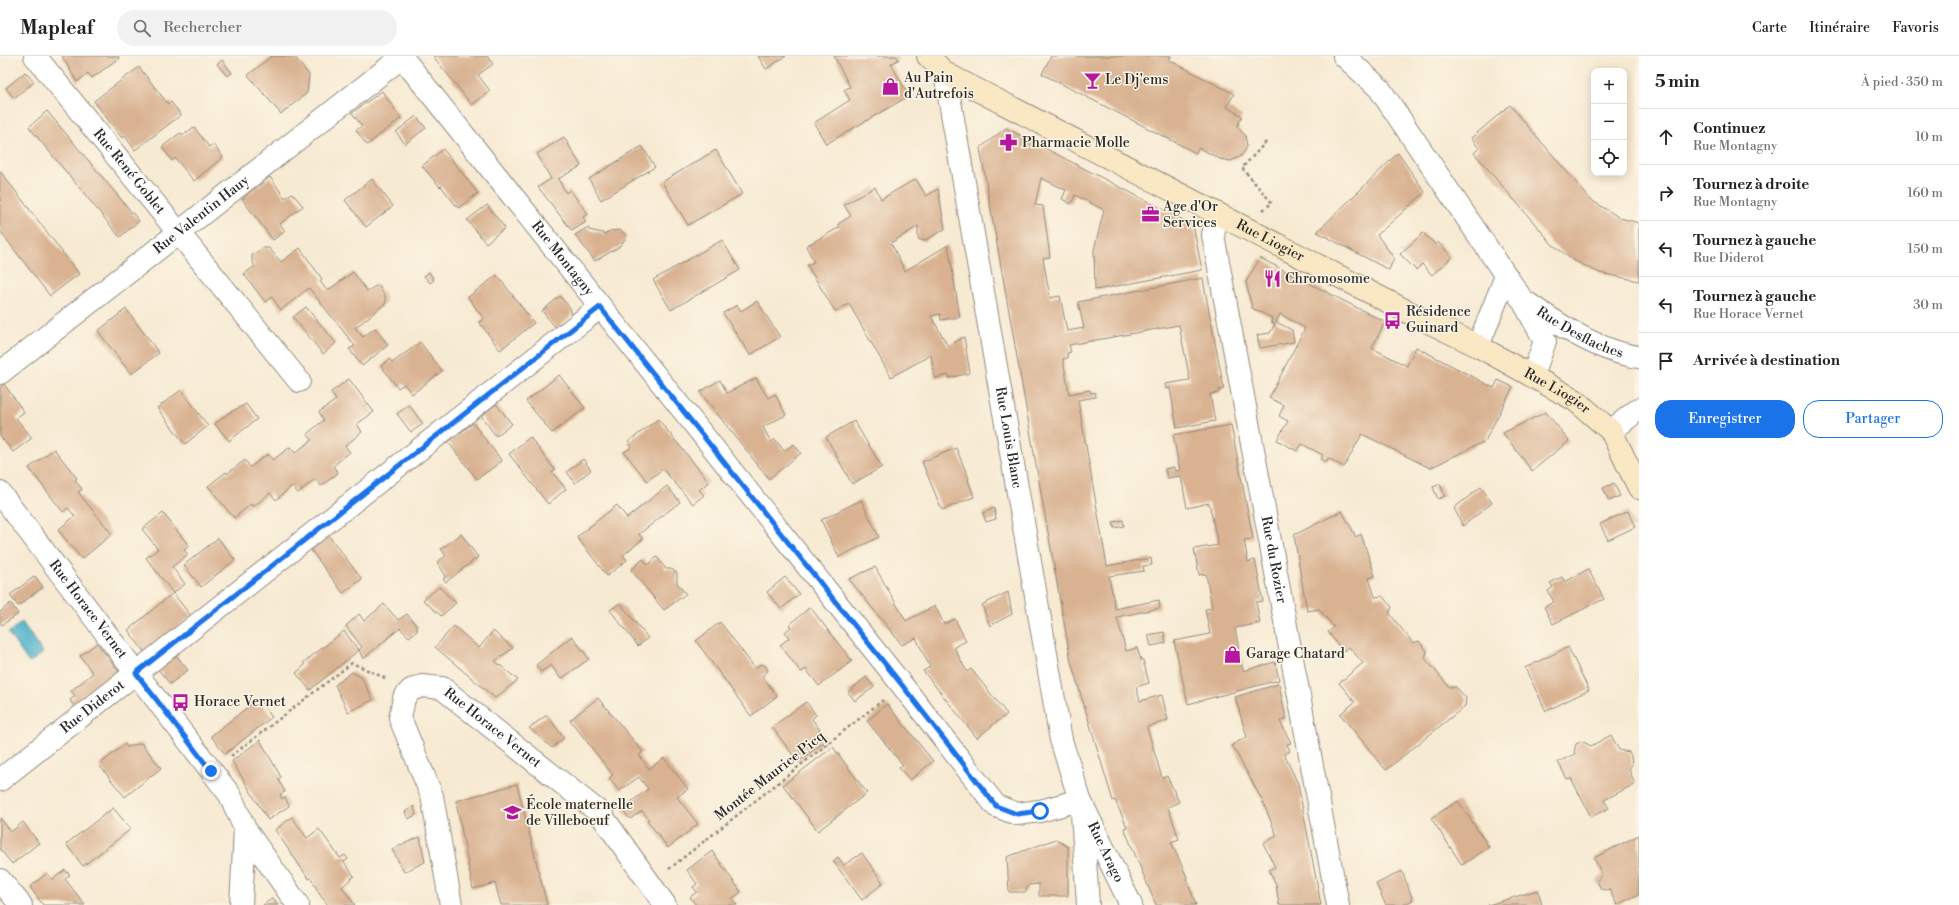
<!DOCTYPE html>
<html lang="fr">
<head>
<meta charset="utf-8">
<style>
	body { margin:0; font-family:"Libre Bodoni",serif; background:#f2f2f2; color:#222 }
	.controls { position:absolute; right:12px; top:12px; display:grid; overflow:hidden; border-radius:8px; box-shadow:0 2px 10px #0003 }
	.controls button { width:36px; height:36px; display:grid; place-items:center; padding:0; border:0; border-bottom:1px solid #e0e0e0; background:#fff; color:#222; font:20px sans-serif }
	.stop { position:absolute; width:12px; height:12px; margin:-9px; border:3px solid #1a73e8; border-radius:50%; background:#fff }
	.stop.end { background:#1a73e8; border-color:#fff; box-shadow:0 1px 4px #0008 }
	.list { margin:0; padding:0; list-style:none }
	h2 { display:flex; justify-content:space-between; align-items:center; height:52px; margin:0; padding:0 16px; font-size:17px }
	h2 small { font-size:13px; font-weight:400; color:#767676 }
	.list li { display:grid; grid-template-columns:26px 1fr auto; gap:12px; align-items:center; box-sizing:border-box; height:56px; padding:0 16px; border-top:1px solid #e0e0e0 }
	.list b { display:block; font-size:15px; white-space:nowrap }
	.list p { margin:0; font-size:13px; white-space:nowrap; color:#767676 }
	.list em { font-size:13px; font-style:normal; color:#767676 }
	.actions { display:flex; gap:8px; padding:12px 16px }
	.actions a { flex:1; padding:9px 0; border:1px solid #1a73e8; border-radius:16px; text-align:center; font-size:14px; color:#1a73e8 }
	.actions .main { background:#1a73e8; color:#fff }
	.icon { flex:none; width:22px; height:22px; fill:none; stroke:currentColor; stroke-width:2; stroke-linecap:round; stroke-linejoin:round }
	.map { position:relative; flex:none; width:1639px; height:849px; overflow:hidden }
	header { display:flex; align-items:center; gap:24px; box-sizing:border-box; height:56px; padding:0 20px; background:#fff; border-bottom:1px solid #e0e0e0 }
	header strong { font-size:19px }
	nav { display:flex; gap:22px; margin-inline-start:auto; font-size:14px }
	.search { width:280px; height:36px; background:#f2f2f2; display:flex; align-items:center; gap:10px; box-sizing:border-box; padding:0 14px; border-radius:22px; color:#767676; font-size:15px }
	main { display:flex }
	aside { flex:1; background:#fff }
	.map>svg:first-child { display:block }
</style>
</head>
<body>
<header>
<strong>Mapleaf</strong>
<div class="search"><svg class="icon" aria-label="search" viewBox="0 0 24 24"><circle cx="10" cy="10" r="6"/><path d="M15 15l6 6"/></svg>Rechercher</div>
<nav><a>Carte</a><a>Itinéraire</a><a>Favoris</a></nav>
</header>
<main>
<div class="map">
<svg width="1639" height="849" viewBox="0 0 1639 849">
	<rect width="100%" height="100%" fill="#fcf5e5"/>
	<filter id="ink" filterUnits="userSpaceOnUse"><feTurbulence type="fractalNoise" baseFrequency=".025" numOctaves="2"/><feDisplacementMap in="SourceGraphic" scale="8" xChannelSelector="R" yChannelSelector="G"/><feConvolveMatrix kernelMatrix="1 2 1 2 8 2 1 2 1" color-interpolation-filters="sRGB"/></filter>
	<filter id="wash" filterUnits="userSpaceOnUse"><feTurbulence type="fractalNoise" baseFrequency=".012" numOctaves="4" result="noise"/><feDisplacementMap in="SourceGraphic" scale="16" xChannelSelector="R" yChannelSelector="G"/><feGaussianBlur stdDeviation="0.9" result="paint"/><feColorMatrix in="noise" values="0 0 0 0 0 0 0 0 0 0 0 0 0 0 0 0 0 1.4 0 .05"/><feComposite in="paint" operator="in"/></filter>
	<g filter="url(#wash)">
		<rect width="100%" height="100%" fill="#f7ead3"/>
		<!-- water -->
		<path fill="#4ab0c9" stroke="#3a6e7a" d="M22 566 43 597 29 607 8 577Z"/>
		<g id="blocks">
			<!-- building -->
			<g fill="#d9b292">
				<path d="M62 0H118L119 2 92 22 88 17 77 26Z"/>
				<path d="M272 0H294L309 19 307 37 281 58 248 19Z"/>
				<path d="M433 0H487L493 8 478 19 490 35 472 49Z"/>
				<path d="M758 0H786L766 13Z"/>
				<path d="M834 0H896L899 3 891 8 909 40 826 88 814 67 850 44 844 34 850 31Z"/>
				<path d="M1051 0H1171L1169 4 1234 38 1227 51 1242 60 1237 71 1245 79 1247 90 1245 95 1241 100 1231 105 1220 103 1199 92 1196 97 1042 18Z"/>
				<path d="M222 4 232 17 227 20 217 8Z"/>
				<path d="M139 11 168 48 171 46 181 59 135 94 125 80 122 82 94 45Z"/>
				<path d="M25 16 34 26 14 42 6 32Z"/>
				<path d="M382 35 401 62 367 89 356 74 362 70 352 57Z"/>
				<path d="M1510 49 1591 144 1620 162 1639 167V225L1600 217 1573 204 1553 189 1474 97 1479 92 1471 82Z"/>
				<path d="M47 55 139 165 120 181 29 71Z"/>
				<path d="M416 60 426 72 405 88 396 76Z"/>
				<path d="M194 71 209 91 213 88 223 101 194 125 175 102 172 105 162 91 180 77 183 79Z"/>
				<path d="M1006 72 1193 169 1202 214 1095 234 1094 194 1104 154 1075 139 1071 148 1062 143 1066 134 1041 122 1035 149 1043 150 1050 201 1043 202 1050 242 1060 240 1067 275 1084 272 1078 246 1203 222 1204 229 1224 333 1219 334V337L1210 338 1215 365 1177 372 1170 332 1166 333 1165 328 1190 324 1179 269 1069 289 1071 296 1067 297 1068 302 1063 303 1069 338 1090 334 1091 337 1095 336 1096 341 1078 344 1107 510 1151 502 1152 509 1143 510 1144 515 1109 520 1115 553 1159 544 1160 552 1117 561 1126 595 1137 592 1141 604H1143L1149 627 1136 631 1140 645 1162 639 1168 664 1147 671 1162 722 1167 720 1179 746 1168 751 1179 783 1171 786 1187 821 1186 822 1196 849H1156L1124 772 1127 771 1115 744 1113 745 1071 606 980 92Z"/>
				<path d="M564 81 581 110 558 123 566 137 570 134 588 158 583 161 586 166 572 175 538 131 551 123 537 98Z"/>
				<path d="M642 90 655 111 601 144 589 123Z"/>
				<path d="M443 93 478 137 458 152 441 130 440 131 422 110Z"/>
				<path d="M716 94 742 138 688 169 662 126Z"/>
				<path d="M1398 97 1425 136 1377 179 1394 202 1389 214 1317 176Z"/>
				<path d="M0 115 79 218 50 240 0 175Z"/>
				<path d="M270 121 285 142 292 137 303 150 280 168 285 175 273 184 242 143Z"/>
				<path d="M372 123 393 150 366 171 345 144Z"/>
				<path d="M916 123 926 140 938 133 945 173 924 185 918 183V170L891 187 905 215 948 189 960 261 941 264 940 258 931 260 948 290 964 281 970 317 949 322V319L935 322 931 299 891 321 849 248 835 255 807 209 814 206 806 190 840 171 838 168 851 160 844 149 875 131 881 143Z"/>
				<path d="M487 149 505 172 486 187 467 164Z"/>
				<path d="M588 171 589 174 603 177 604 179 610 175 620 174 626 179V182L619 191 595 205 575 179Z"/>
				<path d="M1423 177 1436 189 1438 186 1452 201 1432 219 1422 208 1416 214 1400 198Z"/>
				<path d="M722 184 740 214 671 254 653 224Z"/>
				<path d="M263 192H269L281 206 300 192 322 223 320 225 327 235 353 216 367 235 378 229 385 240 386 247 355 272 363 281 375 272 388 289 362 310 349 293 355 290 309 232 281 254 272 241 265 246 244 218 255 210 252 205V199Z"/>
				<path d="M1260 202 1385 266 1372 292 1407 310 1416 291 1494 332 1498 324 1513 331 1486 383 1487 384 1430 412 1362 378 1344 411 1328 402 1327 406 1321 403 1323 399 1302 388 1297 395 1277 384 1288 365 1279 360 1284 349 1269 342 1305 272 1280 258 1276 266 1292 274 1294 286 1260 292 1257 279 1270 277 1275 268 1271 266 1272 262 1252 252 1246 226Z"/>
				<path d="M429 216 434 224 430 227 424 220Z"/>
				<path d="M497 219 534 267 500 294 479 266 484 263 468 241Z"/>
				<path d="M560 240 570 252 572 259 557 273 542 255Z"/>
				<path d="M757 245 780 281 750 299 723 257 737 249 741 255Z"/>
				<path d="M306 251 336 287 323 298 293 261Z"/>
				<path d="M126 253 159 297 131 318 98 275Z"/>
				<path d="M420 286 442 315 412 338 404 328 398 332 381 310 390 303 392 307Z"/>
				<path d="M559 319 585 352 552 377 526 345Z"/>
				<path d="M756 322 768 342 775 338 786 359 763 371 771 386 775 383 784 395 794 388 801 397 769 423 700 336 720 324 727 337Z"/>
				<path d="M349 323 374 356 357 368 362 376 345 390 350 396 333 410 338 417 321 430 315 423 298 437 292 430 276 444 270 437 253 451 251 448 234 462 208 430 226 416 227 418 245 404 250 411 268 398 273 404 290 391 295 397 312 384 307 378 324 364 319 356 336 344 331 336Z"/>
				<path d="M4 328 24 356 16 362 32 382 13 396 0 380V331Z"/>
				<path d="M181 334 208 370 185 388 157 352Z"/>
				<path d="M246 348 257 363 229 385 215 368 229 357Z"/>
				<path d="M496 348 512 368 496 380 481 360Z"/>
				<path d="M409 349 423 368 411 376 397 358Z"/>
				<path d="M1546 356 1569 385 1532 415 1503 377Z"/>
				<path d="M658 363 709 426 699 434 704 439 693 448 663 413 647 425 624 396 632 391 628 386Z"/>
				<path d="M854 365 882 411 852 428 826 381Z"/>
				<path d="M473 367 502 405 477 423 448 386Z"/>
				<path d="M1231 369 1253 483 1244 484 1248 506 1255 504 1263 545 1256 546 1260 567 1235 572 1243 615 1275 606 1279 624 1188 648 1174 585 1210 578 1205 553 1212 552 1206 518 1199 519 1194 493 1218 489 1209 447 1187 452 1181 420 1167 422 1165 413 1174 411V415L1180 414 1173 379Z"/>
				<path d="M530 381 555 414 552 416 566 433 548 448 509 398Z"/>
				<path d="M956 392 969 423 968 424 974 441 942 454 922 406Z"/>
				<path d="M54 393 77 422 75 424 82 433 78 436 82 441 112 478 82 503 58 474 75 460 68 452 63 456 29 412Z"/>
				<path d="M583 403 591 414 575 427 567 416Z"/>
				<path d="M1614 427 1620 440 1609 445 1603 432Z"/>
				<path d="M1440 428 1445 440 1438 443 1433 431Z"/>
				<path d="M667 430 680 446 639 478 643 483 623 499 627 504 607 520 577 481 617 449 627 462Z"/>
				<path d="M1481 431 1492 447 1463 470 1454 452Z"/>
				<path d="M861 444 879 481 839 501 821 464Z"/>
				<path d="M994 452 996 463 986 466 983 457Z"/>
				<path d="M1342 455 1356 481 1361 478 1375 520 1369 522 1375 541 1382 540 1392 551 1389 557 1413 587 1419 585 1427 595 1425 602 1449 631H1456L1466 642 1465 650 1386 714 1340 658 1355 646 1339 627 1363 607 1349 591 1343 595 1328 576 1334 571 1319 553 1307 555 1294 479Z"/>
				<path d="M1628 455 1635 471 1608 484 1600 468Z"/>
				<path d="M163 457 189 490 184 494 188 498 172 511 185 528 173 537 191 560 145 597 128 574 173 537 146 502 158 493 142 473Z"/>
				<path d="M1123 464 1124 470 1114 472 1113 466Z"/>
				<path d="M461 478 478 501 446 526 443 523 446 520 437 506 446 500 441 493Z"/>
				<path d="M328 479 362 523 343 537 310 493Z"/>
				<path d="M218 482 235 504 201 531 184 509Z"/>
				<path d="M657 501 666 513H671L677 517V527L686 538 664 554 631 514 643 503 648 509Z"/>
				<path d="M875 511 906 565 935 550 944 568 955 563 966 585 954 591 967 616 971 613 1007 658 977 682 923 615 930 611 916 582 902 589 849 523Z"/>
				<path d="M1588 513 1604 543 1553 568 1544 551 1554 546 1548 535 1553 531 1550 527 1562 521 1565 526Z"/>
				<path d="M35 520 43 531 18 550 10 539Z"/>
				<path d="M785 521 799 538 781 553 767 536Z"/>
				<path d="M439 531 456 547 441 560 423 544Z"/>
				<path d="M1008 536 1012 558 990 570 982 549Z"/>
				<path d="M11 547 18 558 2 569 0 567V556Z"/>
				<path d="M620 547 648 582 638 590 610 554Z"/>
				<path d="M384 548 398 564 407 558 417 570V575L409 581 400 572 363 603 359 594 362 591 346 570 359 558 364 565Z"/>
				<path d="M810 551 852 605 819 630 806 613 801 616 780 589 789 582 785 576 791 571 789 569Z"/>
				<path d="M720 566 755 612 761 608 766 610 768 615 762 620 777 640 751 660 696 585Z"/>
				<path d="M454 570 479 592 493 575 513 592 495 605 518 624 495 642 435 591Z"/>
				<path d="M344 575 359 594 310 634 296 617 305 609 303 607Z"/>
				<path d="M1164 576 1166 587 1151 590 1148 579Z"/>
				<path d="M572 580 589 603 561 623 551 609 541 616 536 609Z"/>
				<path d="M97 587 120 617 75 652 70 644 75 640 71 635 93 617 80 600Z"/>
				<path d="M1568 591 1589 634 1546 655 1525 612Z"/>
				<path d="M175 598 188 614 170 628 157 612Z"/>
				<path d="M352 616 362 622 373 644 348 656 335 629Z"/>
				<path d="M866 621 874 631 855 645 848 636Z"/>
				<path d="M1279 628 1286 663 1280 665 1291 687 1287 688 1290 695 1284 698 1298 728 1321 849H1279L1276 828 1269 814 1275 811 1263 787 1277 780 1262 744 1232 689 1247 681 1235 641Z"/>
				<path d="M598 642 643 696 639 699 649 713 664 702 688 733 677 741 698 768 668 792 647 764 649 763 642 755 630 763 622 753 648 733 639 721 619 735 609 722 613 719 570 664Z"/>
				<path d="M258 643 272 661 225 698 211 680Z"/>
				<path d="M806 646 816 659 812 663 827 684 798 706 772 671Z"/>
				<path d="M887 648 933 705 910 724 899 712 903 709 867 665Z"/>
				<path d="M547 659 564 682 552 692 529 672Z"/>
				<path d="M1611 679 1619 694 1629 696 1631 700 1632 708 1629 714 1635 728 1604 744 1609 752 1591 761 1571 722 1567 723 1558 706 1575 698 1574 696 1576 688 1582 685 1591 690Z"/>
				<path d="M260 684 281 721 278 723 285 736 280 738 282 743 285 741 289 750 268 764 232 705Z"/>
				<path d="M141 687 161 712 125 741 99 709 125 688 127 691Z"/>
				<path d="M833 691 867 737 818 775 783 729Z"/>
				<path d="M517 728 547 849H501L495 827 473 833 456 745Z"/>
				<path d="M1458 745 1489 791 1462 809 1431 762Z"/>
				<path d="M414 750 416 759 408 763 405 756Z"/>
				<path d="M113 752 131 773 83 810 66 788Z"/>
				<path d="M292 761 307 782 319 773 340 802 345 799 348 803 344 806 354 820 342 831 355 849H328L320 839 311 822 309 823 275 774Z"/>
				<path d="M0 762 11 776 23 766 39 787 12 808 0 793Z"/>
				<path d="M1639 779V838L1617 849 1609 833 1606 834 1601 833 1597 825 1602 818 1594 802Z"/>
				<path d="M420 781 425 806 404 816 392 793Z"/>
				<path d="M1056 783 1068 791V840H1039V828L1029 829 1025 836H1009L1007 801Z"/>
				<path d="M712 795 741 836 732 843 737 849H696L690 841 697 836 693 831 697 828 687 814Z"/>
				<path d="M862 797 883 827 862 844 833 805 838 801 844 809Z"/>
				<path d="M65 814 70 819 65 823 85 849H43L30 831 47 817 52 824Z"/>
				<path d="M1402 815 1413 844 1403 849H1386L1376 828Z"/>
				<path d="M1538 834 1542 849H1488Z"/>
				<path d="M273 842 278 849H263Z"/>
			</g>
		</g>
	</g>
	<g filter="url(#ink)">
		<use href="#blocks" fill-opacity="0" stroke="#918a7f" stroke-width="1"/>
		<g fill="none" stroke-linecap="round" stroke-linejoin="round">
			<defs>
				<g id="street">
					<path id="s1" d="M35 0 299 325"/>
					<path id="s2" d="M401 0 902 629 996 750 1017 758 1040 755 1080 744"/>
					<path d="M1344 0 1379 32 1523 245 1545 285 1533 319"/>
					<path id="s3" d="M945 17 1061 684 1080 744 1131 849"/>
					<path id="s4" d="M1218 158 1213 179 1338 849"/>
					<path id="s5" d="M1527 247C1559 269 1600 296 1639 301"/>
					<path d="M1478 290 1506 220"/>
					<path id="s6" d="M0 317 402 1"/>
					<path d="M1611 375 1639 353"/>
					<path id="s7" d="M0 437 136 617 230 739 245 773 298 849"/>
					<path id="s8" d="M0 724 600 251"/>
					<path d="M1082 757 1088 849"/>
					<path d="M0 824 21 849"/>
					<path d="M241 849 245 773"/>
					<path id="s9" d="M451 849 432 740 400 662 404 642 411 634 422 630 442 632 600 757 665 849"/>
				</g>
				<g id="secondary">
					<path id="s10" d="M928 0 945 17 958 24 1418 261 1478 290 1575 344 1611 375 1639 432"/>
				</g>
			</defs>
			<!-- street casing -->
			<use href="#street" stroke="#918a7f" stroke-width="24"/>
			<!-- secondary casing -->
			<use href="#secondary" stroke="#918a7f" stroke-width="24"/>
			<!-- path -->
			<g stroke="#918a7f" stroke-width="2.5" stroke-dasharray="3 3" stroke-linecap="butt">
				<path d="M1263 154 1272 147 1242 112 1267 85"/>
				<path d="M231 700 352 607 387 623"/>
				<path d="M669 813 883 644"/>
			</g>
			<!-- street -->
			<use href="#street" stroke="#fff" stroke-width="22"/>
			<!-- secondary -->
			<use href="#secondary" stroke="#fae7c3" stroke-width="22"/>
		</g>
	</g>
	<g fill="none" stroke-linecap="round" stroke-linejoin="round" filter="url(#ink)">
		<!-- route -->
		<path stroke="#1a73e8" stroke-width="5" d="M211 715 136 617 600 251 902 629 996 750 1017 758 1040 755"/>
	</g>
	<!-- icons -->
	<defs>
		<symbol id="bar-bare" viewBox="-9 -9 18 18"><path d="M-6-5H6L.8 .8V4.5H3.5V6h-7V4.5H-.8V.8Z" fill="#b5179e" stroke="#fcf5e5" stroke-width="2.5" paint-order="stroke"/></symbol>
		<symbol id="shop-bare" viewBox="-9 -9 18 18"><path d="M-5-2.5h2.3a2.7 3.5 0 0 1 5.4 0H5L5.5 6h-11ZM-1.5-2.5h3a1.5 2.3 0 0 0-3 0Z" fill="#b5179e" stroke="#fcf5e5" stroke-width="2.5" paint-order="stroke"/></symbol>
		<symbol id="pharmacy-bare" viewBox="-9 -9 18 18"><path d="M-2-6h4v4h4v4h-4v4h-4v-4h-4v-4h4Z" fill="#b5179e" stroke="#fcf5e5" stroke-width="2.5" paint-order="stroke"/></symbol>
		<symbol id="office-bare" viewBox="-9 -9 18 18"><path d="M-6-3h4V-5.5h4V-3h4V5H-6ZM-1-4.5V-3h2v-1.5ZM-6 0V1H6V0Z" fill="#b5179e" stroke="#fcf5e5" stroke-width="2.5" paint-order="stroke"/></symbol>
		<symbol id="restaurant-bare" viewBox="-9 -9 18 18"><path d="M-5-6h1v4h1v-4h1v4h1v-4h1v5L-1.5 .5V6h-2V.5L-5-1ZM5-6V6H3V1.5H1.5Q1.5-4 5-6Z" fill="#b5179e" stroke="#fcf5e5" stroke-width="2.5" paint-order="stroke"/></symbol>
		<symbol id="bus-bare" viewBox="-9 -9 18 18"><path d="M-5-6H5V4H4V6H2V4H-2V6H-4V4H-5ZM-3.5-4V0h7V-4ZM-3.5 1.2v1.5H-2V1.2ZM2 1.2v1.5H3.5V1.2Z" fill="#b5179e" stroke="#fcf5e5" stroke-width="2.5" paint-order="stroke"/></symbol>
		<symbol id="school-bare" viewBox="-9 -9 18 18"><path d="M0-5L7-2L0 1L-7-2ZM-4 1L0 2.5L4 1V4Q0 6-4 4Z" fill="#b5179e" stroke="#fcf5e5" stroke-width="2.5" paint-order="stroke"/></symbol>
	</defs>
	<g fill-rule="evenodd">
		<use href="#bar-bare" x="1080" y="12" width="25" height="25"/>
		<use href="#shop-bare" x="878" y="18" width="25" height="25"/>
		<use href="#pharmacy-bare" x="996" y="74" width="25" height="25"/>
		<use href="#office-bare" x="1138" y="146" width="25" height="25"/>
		<use href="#restaurant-bare" x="1260" y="210" width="25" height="25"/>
		<use href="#bus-bare" x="1380" y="252" width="25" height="25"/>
		<use href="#shop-bare" x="1220" y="586" width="25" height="25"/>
		<use href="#bus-bare" x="168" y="634" width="25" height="25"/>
		<use href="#school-bare" x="500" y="744" width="25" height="25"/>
	</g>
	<g text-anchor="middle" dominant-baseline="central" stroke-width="3" stroke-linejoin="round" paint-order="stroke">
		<!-- poi labels -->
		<g font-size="14" fill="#2b2b2b" stroke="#fcf5e5" text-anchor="start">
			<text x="904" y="22">Au Pain<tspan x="904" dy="16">d'Autrefois</tspan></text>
			<text x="1105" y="24">Le Dj'ems</text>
			<text x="1022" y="87">Pharmacie Molle</text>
			<text x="1163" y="151">Age d'Or<tspan x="1163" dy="16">Services</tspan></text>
			<text x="1285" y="223">Chromosome</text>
			<text x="1406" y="256">Résidence<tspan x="1406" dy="16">Guinard</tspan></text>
			<text x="1246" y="598">Garage Chatard</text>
			<text x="194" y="646">Horace Vernet</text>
			<text x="526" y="749">École maternelle<tspan x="526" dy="16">de Villeboeuf</tspan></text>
		</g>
		<!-- street labels -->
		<g font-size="14" fill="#2b2b2b" stroke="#fcf5e5">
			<text stroke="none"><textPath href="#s1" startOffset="149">Rue René Goblet</textPath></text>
			<text stroke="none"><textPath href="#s6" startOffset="256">Rue Valentin Hauy</textPath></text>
			<text stroke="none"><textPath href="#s10" startOffset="390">Rue Liogier</textPath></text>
			<text stroke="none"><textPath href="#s2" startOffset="259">Rue Montagny</textPath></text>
			<text stroke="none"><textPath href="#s5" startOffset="61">Rue Desflaches</textPath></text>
			<text stroke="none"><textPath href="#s10" startOffset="714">Rue Liogier</textPath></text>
			<text stroke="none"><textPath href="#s3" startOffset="370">Rue Louis Blanc</textPath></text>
			<text stroke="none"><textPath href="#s4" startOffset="352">Rue du Rozier</textPath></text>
			<text stroke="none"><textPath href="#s7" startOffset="146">Rue Horace Vernet</textPath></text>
			<text stroke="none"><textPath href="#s8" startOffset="118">Rue Diderot</textPath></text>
			<text stroke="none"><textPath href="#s9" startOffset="322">Rue Horace Vernet</textPath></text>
			<text transform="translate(770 720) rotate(-38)">Montée Maurice Picq</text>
			<text stroke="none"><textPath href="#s3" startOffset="798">Rue Arago</textPath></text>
		</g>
	</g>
</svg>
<div class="controls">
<button>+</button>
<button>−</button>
<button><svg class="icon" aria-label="locate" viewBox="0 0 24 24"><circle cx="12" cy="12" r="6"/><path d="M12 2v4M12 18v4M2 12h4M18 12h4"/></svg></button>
</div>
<div class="stop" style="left:1040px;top:755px"></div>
<div class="stop end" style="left:211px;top:715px"></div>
</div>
<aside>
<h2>5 min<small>À pied · 350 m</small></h2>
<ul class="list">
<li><svg class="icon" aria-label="ahead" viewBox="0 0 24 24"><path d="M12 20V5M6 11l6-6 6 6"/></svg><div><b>Continuez</b><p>Rue Montagny</p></div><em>10 m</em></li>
<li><svg class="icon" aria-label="right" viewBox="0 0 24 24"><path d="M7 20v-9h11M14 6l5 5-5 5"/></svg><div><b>Tournez à droite</b><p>Rue Montagny</p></div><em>160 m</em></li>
<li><svg class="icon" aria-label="left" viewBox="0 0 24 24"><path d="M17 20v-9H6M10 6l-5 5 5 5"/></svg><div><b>Tournez à gauche</b><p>Rue Diderot</p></div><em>150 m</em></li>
<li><svg class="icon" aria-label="left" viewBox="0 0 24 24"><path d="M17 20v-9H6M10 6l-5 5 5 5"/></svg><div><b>Tournez à gauche</b><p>Rue Horace Vernet</p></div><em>30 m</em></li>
<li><svg class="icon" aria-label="arrive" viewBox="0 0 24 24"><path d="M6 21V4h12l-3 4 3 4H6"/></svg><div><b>Arrivée à destination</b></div></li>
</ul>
<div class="actions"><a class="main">Enregistrer</a><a>Partager</a></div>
</aside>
</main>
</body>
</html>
